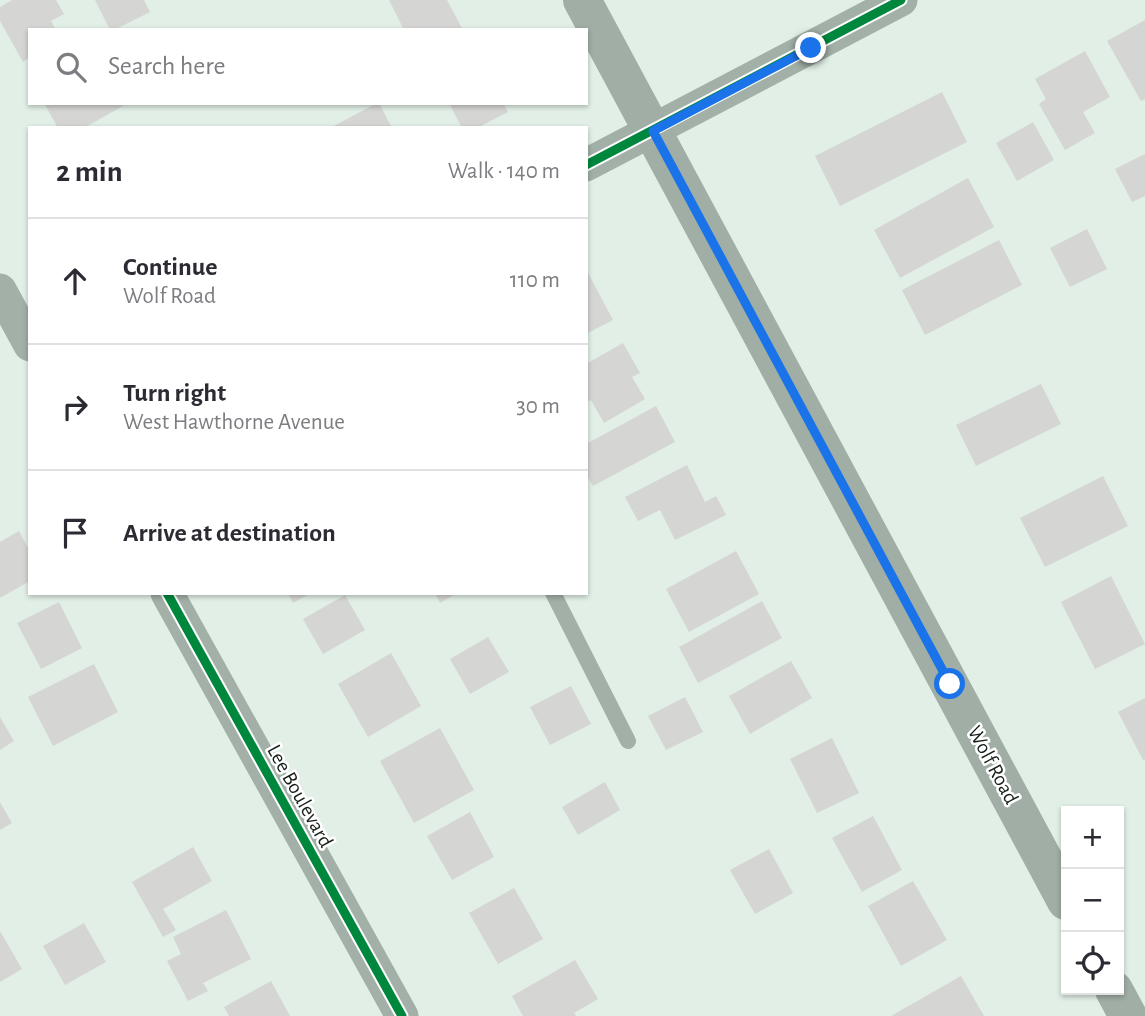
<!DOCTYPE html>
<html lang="en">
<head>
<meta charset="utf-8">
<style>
	body { margin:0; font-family:"Alegreya Sans",sans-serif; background:#f7f7f7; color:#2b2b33 }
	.controls { position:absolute; right:21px; bottom:21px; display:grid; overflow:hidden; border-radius:0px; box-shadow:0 2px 5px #0004 }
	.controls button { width:63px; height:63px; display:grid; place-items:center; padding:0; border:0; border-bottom:2px solid #e1e1e2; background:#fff; color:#2b2b33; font:35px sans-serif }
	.stop { position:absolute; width:21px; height:21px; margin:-16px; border:5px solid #1a73e8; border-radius:50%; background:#fff }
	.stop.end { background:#1a73e8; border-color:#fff; box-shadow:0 2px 7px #0008 }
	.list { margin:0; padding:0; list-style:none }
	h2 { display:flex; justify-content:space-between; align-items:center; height:91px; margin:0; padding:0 28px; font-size:30px }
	h2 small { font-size:23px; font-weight:400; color:#7c7c81 }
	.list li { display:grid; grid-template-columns:46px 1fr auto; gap:21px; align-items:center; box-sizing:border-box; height:126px; padding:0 28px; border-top:2px solid #e1e1e2 }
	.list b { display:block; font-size:26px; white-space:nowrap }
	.list p { margin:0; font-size:23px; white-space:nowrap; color:#7c7c81 }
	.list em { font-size:23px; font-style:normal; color:#7c7c81 }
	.icon { flex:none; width:38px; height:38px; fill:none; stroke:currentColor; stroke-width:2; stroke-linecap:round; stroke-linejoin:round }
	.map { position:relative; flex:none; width:1145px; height:1016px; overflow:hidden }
	.search { position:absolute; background:#fff; box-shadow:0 2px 5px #0004; left:28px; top:28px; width:560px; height:77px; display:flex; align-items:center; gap:18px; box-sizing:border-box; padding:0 24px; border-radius:0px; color:#7c7c81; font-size:26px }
	.panel { position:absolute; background:#fff; box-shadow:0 2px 5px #0004; left:28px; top:126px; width:560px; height:469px; border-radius:0px }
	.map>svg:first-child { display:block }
</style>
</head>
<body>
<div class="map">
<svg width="1145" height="1016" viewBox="0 0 1145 1016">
	<rect width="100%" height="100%" fill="#e1efe6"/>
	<!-- building -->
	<g fill="#d5d6d4">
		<path d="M12 0H56L64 14 51 21 56 30H30V57L23 62 0 21V7Z"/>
		<path d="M95 0H144L150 12 114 30H110Z"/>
		<path d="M389 0H447L462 28 459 30H404Z"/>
		<path d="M1145 20V99L1141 101 1107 41Z"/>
		<path d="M1085 51 1110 97 1083 112 1095 133 1065 150 1039 104 1046 99 1035 79Z"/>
		<path d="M942 92 967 142 840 206 815 156Z"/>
		<path d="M44 103H128L84 128H58Z"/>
		<path d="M377 103H379L392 128H330Z"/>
		<path d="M449 103H503L508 112 477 128H462Z"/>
		<path d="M1033 122 1054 160 1017 181 996 143Z"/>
		<path d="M1145 154V196L1132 202 1115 169Z"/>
		<path d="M968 178 994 227 900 278 874 230Z"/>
		<path d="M1087 229 1107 269 1070 287 1050 248Z"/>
		<path d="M999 240 1022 285 925 335 902 290Z"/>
		<path d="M586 269 613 320 586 334Z"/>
		<path d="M623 343 640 373 632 377 645 399 604 423 591 400 586 403V364Z"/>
		<path d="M1041 384 1061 424 976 466 956 425Z"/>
		<path d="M656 406 675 442 593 486 586 474V444Z"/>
		<path d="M687 465 705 502 716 496 726 515 675 540 660 510 638 521 625 497Z"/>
		<path d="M1103 476 1128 526 1045 567 1020 518Z"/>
		<path d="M19 531 30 552V581L0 598V542Z"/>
		<path d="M736 551 759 594 689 632 666 589Z"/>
		<path d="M1111 576 1145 644 1095 669 1061 602Z"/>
		<path d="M288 593H311L293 603Z"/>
		<path d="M435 593H457L440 603Z"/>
		<path d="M345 595 365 630 323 654 303 619Z"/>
		<path d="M762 601 782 638 698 683 679 647Z"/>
		<path d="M59 602 82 648 41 669 17 623Z"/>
		<path d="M488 637 509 672 470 694 450 659Z"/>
		<path d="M391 653 421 706 368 737 338 684Z"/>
		<path d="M791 661 812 698 750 734 729 696Z"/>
		<path d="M94 664 118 712 53 746 28 697Z"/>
		<path d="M571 686 591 724 550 745 530 707Z"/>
		<path d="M685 697 703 732 666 750 648 716Z"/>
		<path d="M1145 698V759L1143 760 1118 712Z"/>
		<path d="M0 717 14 741 0 750Z"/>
		<path d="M440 728 474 790 414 823 380 761Z"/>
		<path d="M832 738 859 793 817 813 790 759Z"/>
		<path d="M605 782 620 810 578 835 562 807Z"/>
		<path d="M0 802 12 823 0 830Z"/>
		<path d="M470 812 494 857 452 880 427 836Z"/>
		<path d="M873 816 902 870 862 892 832 838Z"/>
		<path d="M193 847 212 881 163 909 176 930 163 937 132 882Z"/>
		<path d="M769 849 793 893 755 914 730 870Z"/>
		<path d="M913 881 947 940 901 966 868 906Z"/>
		<path d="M514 888 543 939 498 964 469 913Z"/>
		<path d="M226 910 251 959 203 983 208 991 188 1001 167 961 181 954 173 937Z"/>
		<path d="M84 923 106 962 65 985 43 946Z"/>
		<path d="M0 931 22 969 0 982Z"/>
		<path d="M575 960 598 999 574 1013 576 1016H523L512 996Z"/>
		<path d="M961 976 984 1016H891Z"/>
		<path d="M271 981 290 1016H229L224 1007Z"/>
	</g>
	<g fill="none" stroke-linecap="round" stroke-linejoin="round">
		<!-- lane -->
		<path stroke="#a2b0a7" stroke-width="16" d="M553 593 628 741"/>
		<!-- street -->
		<g stroke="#a2b0a7" stroke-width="33">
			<path d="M586 165 901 0"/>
			<path d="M0 290 30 345"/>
			<path d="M167 593 402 1016"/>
		</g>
		<!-- secondary -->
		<g stroke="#a0aea5" stroke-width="38">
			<path d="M582 0 1066 901"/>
			<path d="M1114 990 1128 1016"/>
		</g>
		<defs>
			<g id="cycleway">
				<path d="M586 165 901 0"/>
				<path d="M167 593 402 1016"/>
			</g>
		</defs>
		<!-- cycleway casing -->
		<use href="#cycleway" stroke="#fff" stroke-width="13"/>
		<!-- cycleway -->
		<use href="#cycleway" stroke="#00873e" stroke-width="9"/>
	</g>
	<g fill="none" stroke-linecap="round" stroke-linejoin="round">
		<!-- route -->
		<path stroke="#1a73e8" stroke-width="9" d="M811 48 653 131 950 684"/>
	</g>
	<g text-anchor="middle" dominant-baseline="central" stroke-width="5" stroke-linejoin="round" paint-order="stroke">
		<!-- street labels -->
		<g font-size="21" fill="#161f19" stroke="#fff">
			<text transform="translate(993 765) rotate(62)">Wolf Road</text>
			<text transform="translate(300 796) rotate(61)">Lee Boulevard</text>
		</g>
	</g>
</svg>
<div class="controls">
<button>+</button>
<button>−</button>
<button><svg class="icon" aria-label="locate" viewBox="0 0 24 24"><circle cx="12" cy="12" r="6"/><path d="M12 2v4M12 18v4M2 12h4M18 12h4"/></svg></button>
</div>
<div class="stop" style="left:950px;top:684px"></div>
<div class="stop end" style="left:811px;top:48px"></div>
<div class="search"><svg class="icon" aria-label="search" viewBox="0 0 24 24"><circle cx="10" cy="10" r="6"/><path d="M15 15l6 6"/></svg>Search here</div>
<section class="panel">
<h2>2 min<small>Walk · 140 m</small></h2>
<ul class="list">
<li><svg class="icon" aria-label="ahead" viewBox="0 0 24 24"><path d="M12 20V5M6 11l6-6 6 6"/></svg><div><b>Continue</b><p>Wolf Road</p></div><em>110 m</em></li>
<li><svg class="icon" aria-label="right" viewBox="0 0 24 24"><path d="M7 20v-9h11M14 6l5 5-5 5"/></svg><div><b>Turn right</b><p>West Hawthorne Avenue</p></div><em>30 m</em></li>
<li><svg class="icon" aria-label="arrive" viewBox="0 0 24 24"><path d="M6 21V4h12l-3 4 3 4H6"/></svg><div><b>Arrive at destination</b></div></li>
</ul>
</section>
</div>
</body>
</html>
